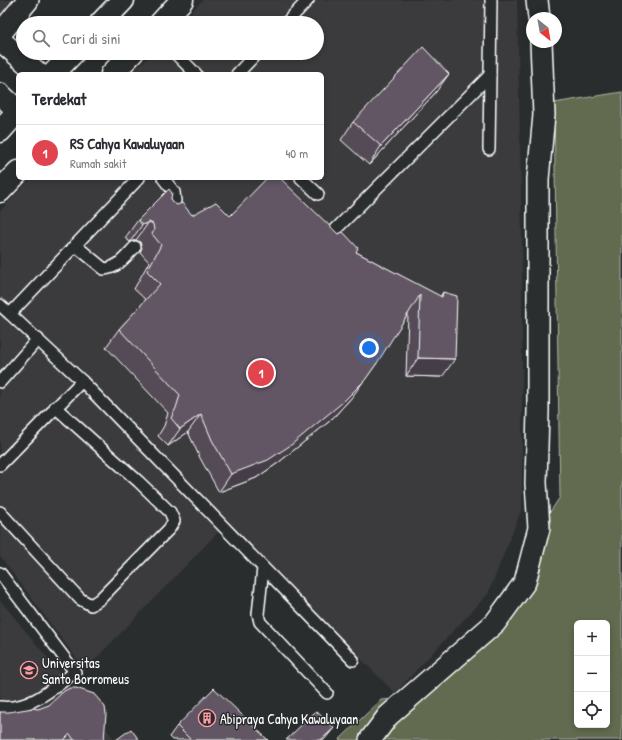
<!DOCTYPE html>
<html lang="id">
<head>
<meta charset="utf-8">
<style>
	body { margin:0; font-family:"Patrick Hand",sans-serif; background:#f7f7f7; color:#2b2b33 }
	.controls { position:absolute; right:12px; bottom:12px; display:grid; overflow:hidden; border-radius:6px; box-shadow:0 2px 6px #0003 }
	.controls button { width:36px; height:36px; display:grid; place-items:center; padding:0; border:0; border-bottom:1px solid #e1e1e2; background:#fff; color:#2b2b33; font:20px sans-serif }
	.compass { position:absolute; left:526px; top:12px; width:36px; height:36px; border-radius:50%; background:#fff; box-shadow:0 2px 6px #0003; rotate:149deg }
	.you { position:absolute; left:369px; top:348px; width:14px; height:14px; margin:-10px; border:3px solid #fff; border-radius:50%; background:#1a73e8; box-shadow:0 0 0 6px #1a73e833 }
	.badge { display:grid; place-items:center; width:26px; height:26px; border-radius:50%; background:#b45309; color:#fff; font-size:13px; font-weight:700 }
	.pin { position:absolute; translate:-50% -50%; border:2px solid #fff; box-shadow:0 1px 4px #0006 }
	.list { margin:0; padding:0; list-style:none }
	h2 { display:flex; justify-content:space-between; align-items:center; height:52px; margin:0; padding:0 16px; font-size:17px }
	h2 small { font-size:13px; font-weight:400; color:#7c7c81 }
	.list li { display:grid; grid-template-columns:26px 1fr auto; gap:12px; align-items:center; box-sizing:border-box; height:56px; padding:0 16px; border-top:1px solid #e1e1e2 }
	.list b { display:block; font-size:15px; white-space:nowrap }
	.list p { margin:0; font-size:13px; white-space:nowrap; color:#7c7c81 }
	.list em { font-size:13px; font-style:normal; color:#7c7c81 }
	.icon { flex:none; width:22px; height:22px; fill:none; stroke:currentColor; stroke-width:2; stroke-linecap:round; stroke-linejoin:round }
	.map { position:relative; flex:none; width:622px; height:740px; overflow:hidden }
	.search { position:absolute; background:#fff; box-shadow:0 2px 6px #0003; left:16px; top:16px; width:308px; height:44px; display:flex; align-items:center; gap:10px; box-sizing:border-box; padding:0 14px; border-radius:22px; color:#7c7c81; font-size:15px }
	.panel { position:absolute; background:#fff; box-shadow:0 2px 6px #0003; left:16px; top:72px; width:308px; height:108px; border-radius:6px }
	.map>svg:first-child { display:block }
</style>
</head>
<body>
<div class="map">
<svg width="622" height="740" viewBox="0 0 622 740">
	<rect width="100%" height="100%" fill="#2a2d2e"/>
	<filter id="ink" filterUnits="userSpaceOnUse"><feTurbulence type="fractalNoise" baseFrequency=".025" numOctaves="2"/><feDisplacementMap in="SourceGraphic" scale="8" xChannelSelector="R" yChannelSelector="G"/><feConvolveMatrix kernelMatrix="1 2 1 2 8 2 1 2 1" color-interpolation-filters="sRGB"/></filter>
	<g filter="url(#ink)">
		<!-- built -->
		<g fill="#3b3a3e">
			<path d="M0 0H13L0 14Z"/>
			<path d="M203 0H517L522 239V508L488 594 395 693 226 524 85 670 0 556V211L31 178H322V74H131L152 53H317V23H180Z"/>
			<path d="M0 600 115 740H0Z"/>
		</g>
		<!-- green -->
		<path fill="#626a50" stroke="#b0b4a8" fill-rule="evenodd" d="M622 92V740H339L381 700 424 697 508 611 531 541 560 497 554 103ZM577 623H607V725H577Z"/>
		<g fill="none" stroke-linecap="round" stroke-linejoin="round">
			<defs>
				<g id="lane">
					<path d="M286 23 308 0"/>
					<path d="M175 53 196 74"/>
					<path d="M237 74 257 53"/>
					<path d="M489 149 491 0"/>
					<path d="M163 178 174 192 175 201 166 215"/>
					<path d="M301 178 318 194"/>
					<path d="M332 233 490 75"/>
					<path d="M75 245 104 269C118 268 125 257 135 247"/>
					<path d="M0 305 10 314 139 178"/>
					<path d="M10 314 82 381 353 660"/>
					<path d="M0 382 38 339"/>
					<path d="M0 465 82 381"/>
					<path d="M0 512 80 599 91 605 100 599 169 529 174 521 170 512 139 482 55 407"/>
					<path d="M263 568 258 614 260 622 327 693"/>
					<path d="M0 573 75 672C53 688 29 711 0 707"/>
				</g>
				<g id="street">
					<path d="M537 0 539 18"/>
					<path d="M0 34 28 0"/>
					<path d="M0 40 39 74"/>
					<path d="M0 94 18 111"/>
					<path d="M370 740 388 716 495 623 525 582 539 528 536 483 538 411V179L544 115 541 42"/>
				</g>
				<g id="secondary">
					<path d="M101 23 123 0"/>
					<path d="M161 23 182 0"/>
					<path d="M53 74 73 53"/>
					<path d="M112 74 132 53"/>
					<path d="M0 131 18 111"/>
					<path d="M0 191 18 172"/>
				</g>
			</defs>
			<!-- lane casing -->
			<use href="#lane" stroke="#fff" stroke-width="14"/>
			<!-- street casing -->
			<use href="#street" stroke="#fff" stroke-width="24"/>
			<!-- secondary casing -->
			<use href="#secondary" stroke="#fff" stroke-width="25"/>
			<!-- lane -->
			<use href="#lane" stroke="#2a2d2e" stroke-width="11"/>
			<!-- street -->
			<use href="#street" stroke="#2a2d2e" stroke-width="21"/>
			<!-- secondary -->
			<use href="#secondary" stroke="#2a2d2e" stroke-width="22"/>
		</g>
		<!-- wall -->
		<g fill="#544b57" stroke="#fff">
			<path d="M436 92 369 165 341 140 353 122Z"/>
			<path d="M171 198 172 202 192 215 230 216 356 252 440 297 443 292 442 377 406 376 408 314 352 397 331 420 278 463 256 478 219 492 200 458 188 432 168 446 158 436 164 426 168 413 106 347 119 329 146 300 134 289 149 262 140 252 142 248 140 242 136 240 130 242 125 238 138 220Z"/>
			<path d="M0 712 104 740H0Z"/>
			<path d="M177 726 268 740H172L169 737Z"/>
		</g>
		<!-- shaded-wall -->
		<g fill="#453d47" stroke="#fff">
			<path d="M449 74 436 92 369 165 381 146Z"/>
			<path d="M149 222 136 240 130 242 142 225Z"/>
			<path d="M418 358 455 359 442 377 406 376Z"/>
			<path d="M377 363 352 397 331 420 278 463 256 478 219 492 231 474Z"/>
			<path d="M201 414 188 432 168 446 180 429Z"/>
			<path d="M334 728 324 740H321Z"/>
		</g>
		<!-- building -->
		<g fill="#625765" stroke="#fff">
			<path d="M423 47 449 74 381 146 353 122Z"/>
			<path d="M267 178H280L338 234 343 232 358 248 356 252 442 297 443 292 457 296 455 359 418 358 420 295 377 363 365 380 343 402 291 445 268 460 231 474 212 440 201 414 180 429 171 418 176 408 180 395 119 329 160 284 147 271 161 245 152 234 154 230 153 224 149 222 142 225 138 220 169 189 172 193 171 198 172 202 177 205 182 203 192 215 216 202 230 216Z"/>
			<path d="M70 688H76L94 694 105 707 106 714 104 740H74L70 734 64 740H0V712H9L33 708 38 709 49 705 64 691Z"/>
			<path d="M214 688 268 740H191L177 726Z"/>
			<path d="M316 711 334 728 321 740H286Z"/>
			<path d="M131 729 139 740H116Z"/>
		</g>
	</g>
	<!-- icons -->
	<defs>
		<symbol id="university-ring" viewBox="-11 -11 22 22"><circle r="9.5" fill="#2a2d2e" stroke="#ff9aa2" stroke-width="1.5"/><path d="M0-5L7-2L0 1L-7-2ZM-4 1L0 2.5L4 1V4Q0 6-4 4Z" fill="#ff9aa2"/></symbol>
		<symbol id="building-ring" viewBox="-11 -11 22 22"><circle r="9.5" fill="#2a2d2e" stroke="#ff9aa2" stroke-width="1.5"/><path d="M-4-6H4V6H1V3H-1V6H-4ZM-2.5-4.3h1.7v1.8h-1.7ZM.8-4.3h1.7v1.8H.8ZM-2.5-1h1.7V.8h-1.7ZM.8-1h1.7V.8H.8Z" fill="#ff9aa2"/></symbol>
	</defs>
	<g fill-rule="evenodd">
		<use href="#university-ring" x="19" y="660" width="20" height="20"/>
		<use href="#building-ring" x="197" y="708" width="20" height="20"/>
	</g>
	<g text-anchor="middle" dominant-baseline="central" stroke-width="3" stroke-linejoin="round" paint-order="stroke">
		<!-- poi labels -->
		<g font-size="14" fill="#fff" stroke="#2a2d2e" text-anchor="start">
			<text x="42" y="662">Universitas<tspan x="42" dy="16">Santo Borromeus</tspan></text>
			<text x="220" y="718">Abipraya Cahya Kawaluyaan</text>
		</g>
	</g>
</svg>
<div class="controls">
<button>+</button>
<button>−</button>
<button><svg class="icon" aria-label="locate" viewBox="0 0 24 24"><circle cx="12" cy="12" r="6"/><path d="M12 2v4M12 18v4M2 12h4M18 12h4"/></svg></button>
</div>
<svg class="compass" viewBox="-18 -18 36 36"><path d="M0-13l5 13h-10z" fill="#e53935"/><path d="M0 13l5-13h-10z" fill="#7c7c81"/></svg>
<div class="you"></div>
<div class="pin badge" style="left:261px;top:373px;background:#e0444e">1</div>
<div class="search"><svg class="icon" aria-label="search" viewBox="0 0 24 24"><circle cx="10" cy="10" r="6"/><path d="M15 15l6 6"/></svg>Cari di sini</div>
<section class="panel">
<h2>Terdekat<small></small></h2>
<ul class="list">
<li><span class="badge" style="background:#e0444e">1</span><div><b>RS Cahya Kawaluyaan</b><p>Rumah sakit</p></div><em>40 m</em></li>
</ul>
</section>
</div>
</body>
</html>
